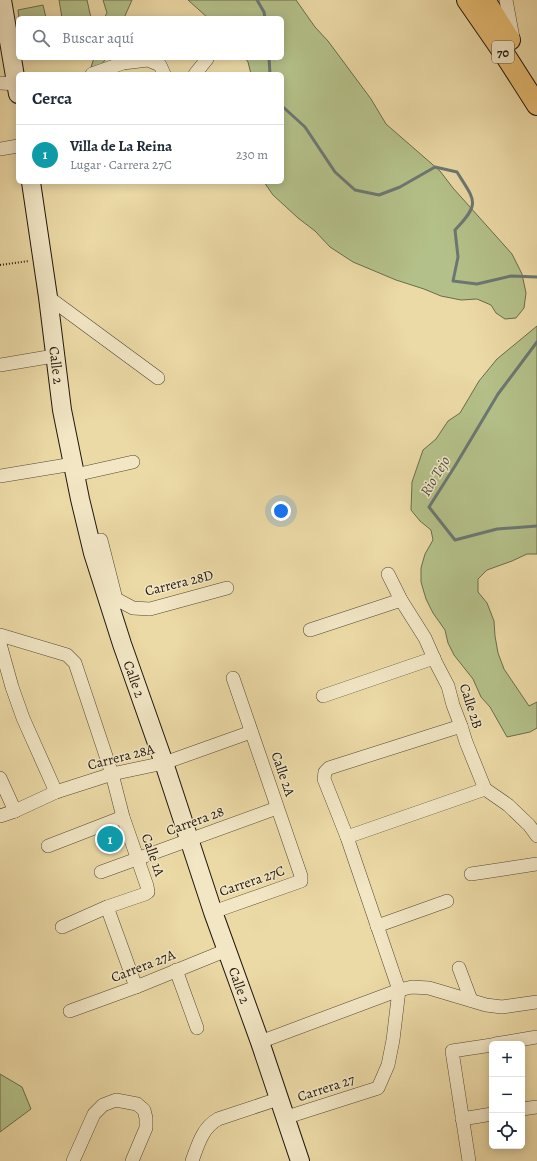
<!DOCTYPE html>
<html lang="es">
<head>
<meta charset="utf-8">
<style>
	body { margin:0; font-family:Alegreya,serif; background:#f2f2f3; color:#1f2937 }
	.controls { position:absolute; right:12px; bottom:12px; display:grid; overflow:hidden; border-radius:6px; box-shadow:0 2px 10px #0003 }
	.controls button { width:36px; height:36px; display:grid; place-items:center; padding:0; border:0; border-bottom:1px solid #e0e1e3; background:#fff; color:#1f2937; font:20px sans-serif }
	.you { position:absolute; left:281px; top:511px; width:14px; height:14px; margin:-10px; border:3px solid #fff; border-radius:50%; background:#1a73e8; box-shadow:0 0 0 6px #1a73e833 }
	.badge { display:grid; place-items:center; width:26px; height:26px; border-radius:50%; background:#d93025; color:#fff; font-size:13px; font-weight:700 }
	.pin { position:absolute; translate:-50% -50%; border:2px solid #fff; box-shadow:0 1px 4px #0006 }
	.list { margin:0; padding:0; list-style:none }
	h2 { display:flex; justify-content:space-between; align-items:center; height:52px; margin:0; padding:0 16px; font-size:17px }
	h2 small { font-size:13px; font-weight:400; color:#747a83 }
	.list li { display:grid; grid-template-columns:26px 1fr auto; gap:12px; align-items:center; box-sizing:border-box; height:60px; padding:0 16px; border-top:1px solid #e0e1e3 }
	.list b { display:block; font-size:15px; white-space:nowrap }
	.list p { margin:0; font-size:13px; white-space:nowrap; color:#747a83 }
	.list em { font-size:13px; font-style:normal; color:#747a83 }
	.icon { flex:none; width:22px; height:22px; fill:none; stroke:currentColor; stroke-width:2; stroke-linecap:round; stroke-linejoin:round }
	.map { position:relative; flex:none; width:537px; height:1161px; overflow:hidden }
	.search { position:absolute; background:#fff; box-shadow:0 2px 10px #0003; left:16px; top:16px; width:268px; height:44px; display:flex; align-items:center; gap:10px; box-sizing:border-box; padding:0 14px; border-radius:6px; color:#747a83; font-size:15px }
	.panel { position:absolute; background:#fff; box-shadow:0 2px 10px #0003; left:16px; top:72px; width:268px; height:112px; border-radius:6px }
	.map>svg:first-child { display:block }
</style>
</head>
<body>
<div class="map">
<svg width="537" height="1161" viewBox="0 0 537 1161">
	<rect width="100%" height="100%" fill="#ebd9a6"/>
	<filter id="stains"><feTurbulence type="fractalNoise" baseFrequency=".005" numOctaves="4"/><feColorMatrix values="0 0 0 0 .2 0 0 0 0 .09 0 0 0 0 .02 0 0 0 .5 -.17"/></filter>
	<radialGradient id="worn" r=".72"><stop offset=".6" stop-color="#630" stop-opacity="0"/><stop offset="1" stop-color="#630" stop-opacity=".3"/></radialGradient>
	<!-- green -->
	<g fill="#b4c089" stroke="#6a6c4c">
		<path d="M59 0H87L91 18H62Z"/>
		<path d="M103 0H132L124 18H104L107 13Z"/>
		<path d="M188 0H296L315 27 328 41 371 99 386 124 440 171 453 188 512 254 522 274 526 293 524 308 516 318 505 319 496 313 491 305 477 299 461 300 441 296 424 289 396 280 353 262 330 247 315 231 298 218 273 195 264 182H282V74H251L248 62 245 58H282V18H208Z"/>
		<path d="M43 5 46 18H19L18 10Z"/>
		<path d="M94 58H107L98 68 91 67Z"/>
		<path d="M537 326V554H527L512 561 487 570 478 579V592L487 603 494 621 495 636 498 653 504 669 529 706 537 702V728L530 732 507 737 490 707 481 697 473 679 454 655 448 643 445 630 433 613 426 599 421 582V568L425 554 433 540 431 530 420 521 411 510 412 482 423 450 436 439 448 421 460 413 479 381 497 359Z"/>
		<path d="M0 1074 22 1087 31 1109 0 1132Z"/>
	</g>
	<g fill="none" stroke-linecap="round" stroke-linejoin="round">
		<!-- stream -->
		<g stroke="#6c7772" stroke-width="3">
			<path d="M257 0 264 12 265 18"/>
			<path d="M269 58 270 74"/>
			<path d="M282 106 305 127 335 172 355 190 379 195 400 187 435 167 457 172C475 201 481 203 455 230L458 257 453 281 477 284 511 276 537 277"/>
			<path d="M537 342 498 394 455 466 429 507 455 540 497 529 537 526"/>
		</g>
		<defs>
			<g id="street">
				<path d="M506 0 513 38"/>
				<path d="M92 74 123 63 148 60 160 65 164 74"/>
				<path d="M195 74 207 59"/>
				<path d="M0 83 18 84"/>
				<path d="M0 149 18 146"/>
				<path d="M48 297 158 378"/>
				<path d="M0 365 54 356"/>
				<path d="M75 475 133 462"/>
				<path d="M0 476 73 464"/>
				<path d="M90 542 101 540 116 599 133 608 150 609 227 588"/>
				<path d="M388 574 401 600 425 638 436 663 448 686 453 705 461 726 466 742 485 789 508 805 529 825 537 836"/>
				<path d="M310 630 401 600"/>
				<path d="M0 635 67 655 75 663 112 774 123 817 147 886 148 892 145 894 107 907 62 927"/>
				<path d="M0 644 12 687 23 718 56 792"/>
				<path d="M323 696 434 658"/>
				<path d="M0 778 15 811"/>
				<path d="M0 816 15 811 56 792 112 774 164 763 251 732"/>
				<path d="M347 837 485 789"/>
				<path d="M48 846 123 817"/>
				<path d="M101 872 277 808"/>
				<path d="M471 874 537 864"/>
				<path d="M107 907 136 987"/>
				<path d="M213 912 301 881V876L233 678"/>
				<path d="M377 926 447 901"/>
				<path d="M459 968 471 1000"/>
				<path d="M176 970 197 1028"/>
				<path d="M70 1011 136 987 227 950"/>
				<path d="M260 1042 399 990 412 987 429 988 486 1005 502 1007 537 1002"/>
				<path d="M495 1044 537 1037"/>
				<path d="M522 1109 537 1107"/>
				<path d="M284 1118 378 1088 388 1065 393 1040 399 990 347 837 324 779 325 772 329 768 461 726"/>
				<path d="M462 1119 492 1114"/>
				<path d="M73 1161 94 1114 103 1105 116 1100 137 1104 144 1110 146 1118V1128L132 1161"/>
				<path d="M192 1161C198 1145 202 1128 218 1119L278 1099"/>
				<path d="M469 1161 452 1051 492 1045"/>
			</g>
			<g id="secondary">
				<path d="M2 0 18 94"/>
				<path id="s1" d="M31 182 48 297 62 410 80 499 93 553 122 644 164 763 213 912 260 1042 300 1161"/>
			</g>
			<g id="primary">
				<path d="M467 0 505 55 537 105"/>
				<path d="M485 0 510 40"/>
			</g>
		</defs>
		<!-- street casing -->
		<use href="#street" stroke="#534834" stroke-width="14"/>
		<!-- secondary casing -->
		<use href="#secondary" stroke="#20170e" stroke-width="20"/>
		<!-- primary casing -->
		<use href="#primary" stroke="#20170e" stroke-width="22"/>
		<!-- path -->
		<path stroke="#20170e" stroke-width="2" stroke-dasharray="1 2" stroke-linecap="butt" d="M0 265 29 261"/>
		<!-- street -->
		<use href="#street" stroke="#f2e6c5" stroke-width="13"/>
		<!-- secondary -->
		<use href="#secondary" stroke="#f2e6c5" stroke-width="18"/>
		<!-- primary -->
		<use href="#primary" stroke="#e6bc73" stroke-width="20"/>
	</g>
	<g text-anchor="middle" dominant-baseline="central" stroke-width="3" stroke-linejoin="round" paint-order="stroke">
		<!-- shield labels -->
		<rect fill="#f2e6c5" stroke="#5f5545" stroke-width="1" x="492" y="41" width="22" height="22" rx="3"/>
		<g font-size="13" font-weight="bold" fill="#20170e">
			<text x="503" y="52">70</text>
		</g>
		<!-- street labels -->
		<g font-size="14" fill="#20170e" stroke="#f2e6c5">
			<text stroke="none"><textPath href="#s1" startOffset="185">Calle 2</textPath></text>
			<text transform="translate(179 583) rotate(-14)">Carrera 28D</text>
			<text stroke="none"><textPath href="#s1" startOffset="509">Calle 2</textPath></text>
			<text transform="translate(471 706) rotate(72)">Calle 2B</text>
			<text transform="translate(121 757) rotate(-14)">Carrera 28A</text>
			<text transform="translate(283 774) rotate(71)">Calle 2A</text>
			<text transform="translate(195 821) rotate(-20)">Carrera 28</text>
			<text transform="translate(153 855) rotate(71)">Calle 1A</text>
			<text transform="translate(252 881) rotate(-19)">Carrera 27C</text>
			<text transform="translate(143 966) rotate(-21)">Carrera 27A</text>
			<text stroke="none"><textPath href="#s1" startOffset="833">Calle 2</textPath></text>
			<text transform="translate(326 1088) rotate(-18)">Carrera 27</text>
		</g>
		<!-- water labels -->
		<g font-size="15" font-style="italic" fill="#4c4f48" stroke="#f2e6c5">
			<text transform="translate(435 476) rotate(-59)">Rio Tejo</text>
		</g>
	</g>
	<rect width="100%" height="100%" filter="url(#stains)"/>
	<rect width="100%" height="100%" fill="url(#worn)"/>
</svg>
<div class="controls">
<button>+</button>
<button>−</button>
<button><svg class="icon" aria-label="locate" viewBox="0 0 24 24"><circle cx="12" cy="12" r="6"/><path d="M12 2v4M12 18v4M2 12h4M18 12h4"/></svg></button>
</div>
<div class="you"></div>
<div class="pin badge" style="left:110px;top:839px;background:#0f9aa8">1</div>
<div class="search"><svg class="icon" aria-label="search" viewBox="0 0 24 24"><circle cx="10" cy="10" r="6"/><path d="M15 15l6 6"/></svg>Buscar aquí</div>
<section class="panel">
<h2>Cerca<small></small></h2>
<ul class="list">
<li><span class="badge" style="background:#0f9aa8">1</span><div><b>Villa de La Reina</b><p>Lugar · Carrera 27C</p></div><em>230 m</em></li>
</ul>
</section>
</div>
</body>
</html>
